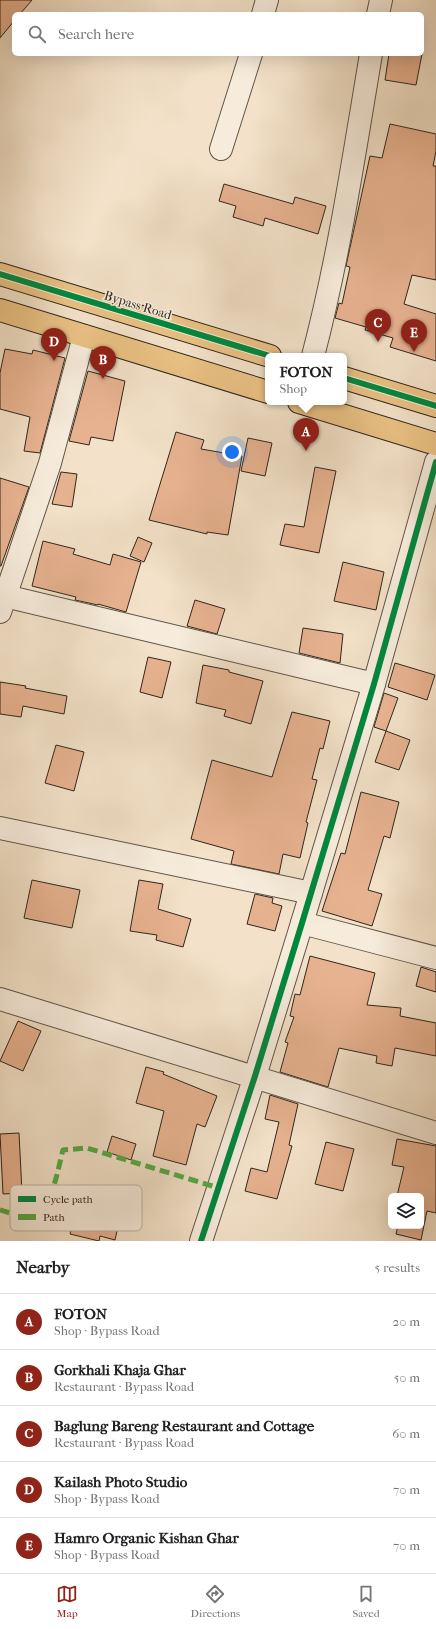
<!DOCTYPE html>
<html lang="en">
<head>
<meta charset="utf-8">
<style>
	body { margin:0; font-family:"IM FELL French Canon",serif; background:#f6f6f6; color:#202124 }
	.controls { position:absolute; right:12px; bottom:12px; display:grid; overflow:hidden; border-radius:6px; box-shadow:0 4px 16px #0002 }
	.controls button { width:36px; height:36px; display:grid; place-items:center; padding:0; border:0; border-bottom:1px solid #e0e0e0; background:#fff; color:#202124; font:20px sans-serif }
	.you { position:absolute; left:232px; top:452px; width:14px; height:14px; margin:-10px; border:3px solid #fff; border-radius:50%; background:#1a73e8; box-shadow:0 0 0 6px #1a73e833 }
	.badge { display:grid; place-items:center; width:26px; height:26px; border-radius:50%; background:#8f2418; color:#fff; font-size:13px; font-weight:700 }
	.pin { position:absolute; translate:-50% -33px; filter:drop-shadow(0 1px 2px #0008) }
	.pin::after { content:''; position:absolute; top:21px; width:14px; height:12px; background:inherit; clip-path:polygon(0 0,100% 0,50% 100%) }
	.popup { position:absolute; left:265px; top:353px; width:82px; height:52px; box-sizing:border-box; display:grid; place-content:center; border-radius:6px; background:#fff; filter:drop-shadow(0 1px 3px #0005); font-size:13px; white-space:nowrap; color:#757577 }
	.popup b { font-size:15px; color:#202124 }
	.popup::after { content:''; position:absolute; left:50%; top:100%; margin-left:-8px; border:8px solid transparent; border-top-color:#fff }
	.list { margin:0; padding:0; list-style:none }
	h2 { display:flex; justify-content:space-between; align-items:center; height:52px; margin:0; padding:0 16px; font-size:17px }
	h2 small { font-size:13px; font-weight:400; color:#757577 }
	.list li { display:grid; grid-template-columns:26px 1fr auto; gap:12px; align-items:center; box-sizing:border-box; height:56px; padding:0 16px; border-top:1px solid #e0e0e0 }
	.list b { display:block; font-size:15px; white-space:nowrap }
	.list p { margin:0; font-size:13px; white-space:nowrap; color:#757577 }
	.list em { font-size:13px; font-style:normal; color:#757577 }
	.icon { flex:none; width:22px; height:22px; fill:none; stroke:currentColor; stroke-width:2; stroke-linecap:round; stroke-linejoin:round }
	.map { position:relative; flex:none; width:436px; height:1241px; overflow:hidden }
	.search { position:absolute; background:#fff; box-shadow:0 4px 16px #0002; left:12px; right:12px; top:12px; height:44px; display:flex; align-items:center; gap:10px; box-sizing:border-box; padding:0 14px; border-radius:6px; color:#757577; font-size:15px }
	.sheet { height:332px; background:#fff }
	nav { display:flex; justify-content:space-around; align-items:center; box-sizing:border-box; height:56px; border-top:1px solid #e0e0e0; background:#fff; font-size:11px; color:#757577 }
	nav a { display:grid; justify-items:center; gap:2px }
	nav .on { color:#8f2418 }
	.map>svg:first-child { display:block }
</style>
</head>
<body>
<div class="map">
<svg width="436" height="1241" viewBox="0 0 436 1241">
	<rect width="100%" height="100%" fill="#f3e2c9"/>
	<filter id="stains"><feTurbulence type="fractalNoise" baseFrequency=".005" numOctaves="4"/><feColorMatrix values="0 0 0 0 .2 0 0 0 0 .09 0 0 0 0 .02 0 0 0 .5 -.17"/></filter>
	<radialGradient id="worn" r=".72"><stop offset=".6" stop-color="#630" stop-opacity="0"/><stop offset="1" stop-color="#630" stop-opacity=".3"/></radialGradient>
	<!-- building -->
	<g fill="#e7b290" stroke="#2e261d">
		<path d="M0 0H32L20 14H14V21L0 38Z"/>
		<path d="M389 54H422L416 85 385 80Z"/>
		<path d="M390 124 436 134V151L433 166H436V280L412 275 404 304 436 314V361L390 347 393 338 365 330 366 327 335 318 339 303 342 304 350 267 346 266 370 156 382 158Z"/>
		<path d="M224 184 293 204 295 197 326 206 318 234 265 218 263 226 233 217 236 206 219 201Z"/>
		<path d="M5 349 32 354 33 350 65 358 40 453 24 451 30 417 0 409V373Z"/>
		<path d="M88 371 125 381 113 441 91 437 89 445 69 441Z"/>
		<path d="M176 432 204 440 201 449 242 456 228 535 207 532V534L149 520Z"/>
		<path d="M248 438 272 443 265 476 241 471Z"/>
		<path d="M315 467 336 471 319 553 280 545 285 524 304 527Z"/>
		<path d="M61 472 77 474 72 507 52 504Z"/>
		<path d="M0 478 29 487 1 566H0Z"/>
		<path d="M138 537 152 543 144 562 130 556Z"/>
		<path d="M43 541 75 549 73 554 110 565 113 554 141 562 126 612 98 604V605L75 600 76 597 32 586Z"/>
		<path d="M343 562 384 572 376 610 334 601Z"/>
		<path d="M195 600 225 609 217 634 187 626Z"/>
		<path d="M303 628 343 634 340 663 299 653Z"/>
		<path d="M148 657 171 662 162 698 140 692Z"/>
		<path d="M395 663 435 675 427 700 388 687Z"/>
		<path d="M203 665 229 670V672L263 681 251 724 224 716 226 710 196 703Z"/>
		<path d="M0 682 26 686 25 688 67 696 64 714 23 706 21 717 0 714Z"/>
		<path d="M384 693 398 698 386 731 374 727Z"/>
		<path d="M292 712 330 721 323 749 320 748 312 779 317 780 306 822 308 823 300 858 283 854 279 874 231 864 234 851 191 839 212 760 272 777Z"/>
		<path d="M386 731 410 740 399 770 375 762Z"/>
		<path d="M56 745 84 752 74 791 45 783Z"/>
		<path d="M361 792 399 802 390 838 384 836 368 890 382 894 372 926 322 911 341 853 345 854Z"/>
		<path d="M32 880 80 890 72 928 24 918Z"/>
		<path d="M139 880 163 884 158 909 191 919 183 947 156 940 157 935 130 931Z"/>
		<path d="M255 894 273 898 272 903 282 906 275 931 247 924Z"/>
		<path d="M310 956 375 973 367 1005 401 1008 400 1016 436 1023V1056L395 1048 392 1066 376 1063 377 1056 339 1048 328 1087 280 1072 288 1043 285 1042 294 1017 290 1016 295 994 300 995Z"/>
		<path d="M421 967 436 972V992L416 986Z"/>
		<path d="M18 1021 41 1031 23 1071 0 1061Z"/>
		<path d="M146 1067 164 1072 163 1074 217 1096 205 1127 197 1124 186 1165 153 1156 164 1111 136 1103Z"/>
		<path d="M270 1095 298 1104 289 1145 292 1146 277 1199 245 1191 251 1168 267 1172 279 1122 265 1119Z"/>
		<path d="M19 1133 22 1193 3 1194 0 1134Z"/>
		<path d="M112 1136 136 1144 131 1160 107 1152Z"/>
		<path d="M397 1139 436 1146V1213L427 1211 421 1240 396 1234 398 1226H421V1196H397L404 1167 392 1165Z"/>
		<path d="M326 1142 354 1149 343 1191 315 1184Z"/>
		<path d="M78 1203 121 1213 115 1240 100 1236 99 1241 70 1234Z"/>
	</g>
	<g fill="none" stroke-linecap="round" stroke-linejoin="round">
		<defs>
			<g id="minor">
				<path d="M263 14 267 0"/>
				<path d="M378 14 381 0"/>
				<path d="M221 149 251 54"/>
				<path d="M313 356C339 257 354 155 371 54"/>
				<path d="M5 596 374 684"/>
				<path d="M0 612 50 463 84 336"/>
				<path d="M0 828 311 893"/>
				<path d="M302 923 436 958"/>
				<path d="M0 999 436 1133"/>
				<path d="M201 1241 255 1076 302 923 374 684 436 462"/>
			</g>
			<g id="highway">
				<path d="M0 274 270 356"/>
				<path d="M0 310 268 392"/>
				<path d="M344 378 436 406"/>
				<path d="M299 402 436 444"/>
			</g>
		</defs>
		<!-- minor casing -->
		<use href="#minor" stroke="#5f5548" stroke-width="24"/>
		<!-- highway casing -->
		<use href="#highway" stroke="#2e261d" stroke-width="24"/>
		<!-- minor -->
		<use href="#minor" stroke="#f7ecdc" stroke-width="22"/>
		<!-- highway -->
		<use href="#highway" stroke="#eac184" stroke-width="22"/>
		<!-- quiet -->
		<path stroke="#54aa43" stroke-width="5" stroke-dasharray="10 5" stroke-linecap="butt" d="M0 1210C8 1212 19 1217 27 1218 51 1219 58 1167 63 1150L87 1148 219 1188"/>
		<defs>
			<g id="cycleway">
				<path d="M0 274 270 356"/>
				<path d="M344 378 436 406"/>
				<path d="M201 1241 255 1076 302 923 374 684 436 462"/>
			</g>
		</defs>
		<!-- cycleway casing -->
		<use href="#cycleway" stroke="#f7ecdc" stroke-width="8"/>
		<!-- cycleway -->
		<use href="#cycleway" stroke="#00873e" stroke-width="6"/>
	</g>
	<g text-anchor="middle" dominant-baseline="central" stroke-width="3" stroke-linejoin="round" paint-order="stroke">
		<!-- street labels -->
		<g font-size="13" fill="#2e261d" stroke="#f7ecdc">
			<text transform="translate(138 305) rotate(17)">Bypass Road</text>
		</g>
	</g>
	<!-- legend -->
	<rect x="10" y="1185" width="132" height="46" rx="6" fill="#f7ecdc" stroke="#bbb1a3" stroke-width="1"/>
	<rect x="18" y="1196" width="18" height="6" fill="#00873e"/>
	<rect x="18" y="1214" width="18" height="6" fill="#54aa43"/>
	<g font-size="11" fill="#2e261d">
		<text x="43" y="1203">Cycle path</text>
		<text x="43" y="1221">Path</text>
	</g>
	<rect width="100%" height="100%" filter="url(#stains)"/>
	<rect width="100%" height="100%" fill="url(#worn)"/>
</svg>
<div class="controls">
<button><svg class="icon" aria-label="layers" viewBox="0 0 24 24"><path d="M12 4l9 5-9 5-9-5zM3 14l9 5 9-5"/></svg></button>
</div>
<div class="you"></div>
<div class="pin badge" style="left:306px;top:451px">A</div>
<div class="popup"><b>FOTON</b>Shop</div>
<div class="pin badge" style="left:103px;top:379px">B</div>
<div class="pin badge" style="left:378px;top:342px">C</div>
<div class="pin badge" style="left:54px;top:361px">D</div>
<div class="pin badge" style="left:414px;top:352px">E</div>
<div class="search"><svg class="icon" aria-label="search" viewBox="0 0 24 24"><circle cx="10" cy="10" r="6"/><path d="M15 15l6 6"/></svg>Search here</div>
</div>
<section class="sheet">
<h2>Nearby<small>5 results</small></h2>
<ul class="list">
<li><span class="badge">A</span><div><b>FOTON</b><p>Shop · Bypass Road</p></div><em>20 m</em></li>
<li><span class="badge">B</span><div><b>Gorkhali Khaja Ghar</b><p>Restaurant · Bypass Road</p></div><em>50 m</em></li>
<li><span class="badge">C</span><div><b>Baglung Bareng Restaurant and Cottage</b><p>Restaurant · Bypass Road</p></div><em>60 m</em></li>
<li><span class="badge">D</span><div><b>Kailash Photo Studio</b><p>Shop · Bypass Road</p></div><em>70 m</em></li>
<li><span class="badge">E</span><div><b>Hamro Organic Kishan Ghar</b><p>Shop · Bypass Road</p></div><em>70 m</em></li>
</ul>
</section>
<nav>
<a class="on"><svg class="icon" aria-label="map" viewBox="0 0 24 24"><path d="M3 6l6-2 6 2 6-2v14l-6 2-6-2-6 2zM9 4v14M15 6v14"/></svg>Map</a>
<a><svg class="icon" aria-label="directions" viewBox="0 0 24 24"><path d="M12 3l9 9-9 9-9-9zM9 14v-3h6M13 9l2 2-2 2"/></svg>Directions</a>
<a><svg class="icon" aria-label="saved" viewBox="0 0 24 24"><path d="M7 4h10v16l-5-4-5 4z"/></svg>Saved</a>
</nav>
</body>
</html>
